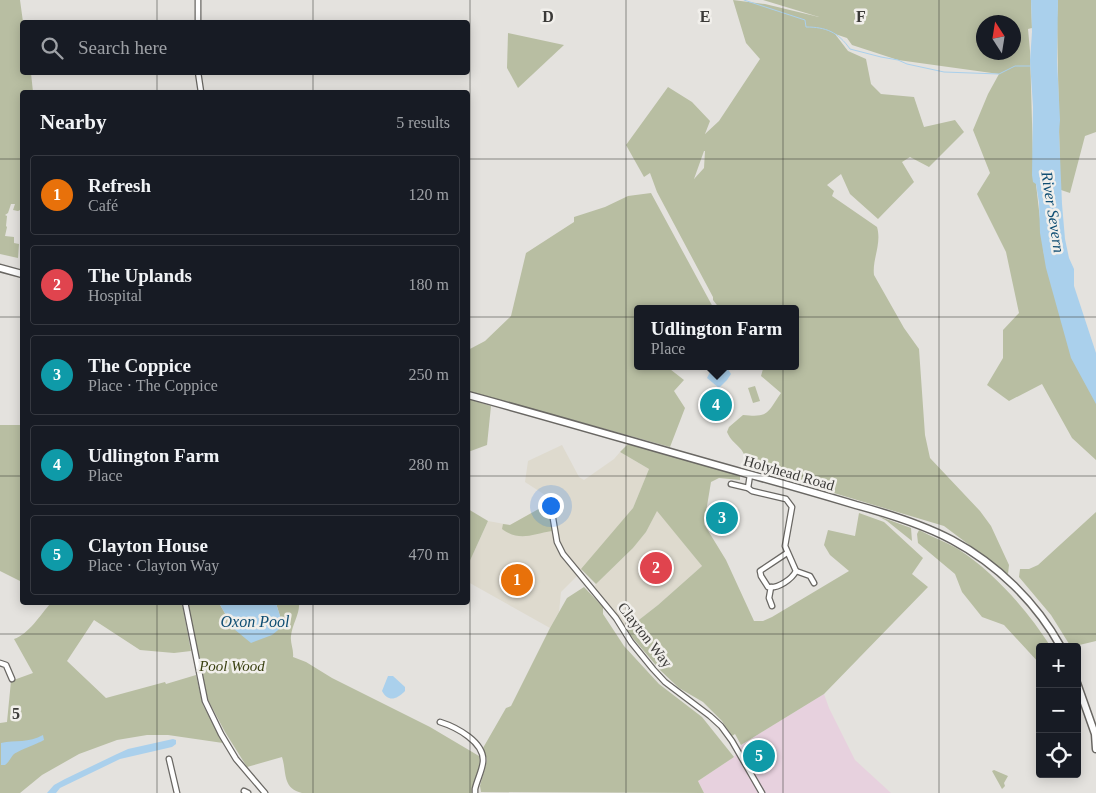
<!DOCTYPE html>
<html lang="en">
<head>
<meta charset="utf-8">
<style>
	body { margin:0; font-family:Georgia,serif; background:#20242c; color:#f1f3f6 }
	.controls { position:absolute; right:15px; bottom:15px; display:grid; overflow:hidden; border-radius:5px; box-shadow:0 2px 12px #0003 }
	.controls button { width:45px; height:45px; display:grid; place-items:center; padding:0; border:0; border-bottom:1px solid #363941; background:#171b24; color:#f1f3f6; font:25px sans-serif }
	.compass { position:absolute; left:976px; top:15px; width:45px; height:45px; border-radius:50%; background:#171b24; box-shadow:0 2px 12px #0003; rotate:348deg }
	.you { position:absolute; left:550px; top:505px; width:18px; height:18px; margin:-12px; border:4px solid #fff; border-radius:50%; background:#1a73e8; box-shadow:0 0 0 8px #1a73e833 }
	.badge { display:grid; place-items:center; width:32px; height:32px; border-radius:50%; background:#a47729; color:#fff; font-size:16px; font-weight:700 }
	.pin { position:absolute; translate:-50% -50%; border:2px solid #fff; box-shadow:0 1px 5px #0006 }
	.popup { position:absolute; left:634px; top:305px; width:165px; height:65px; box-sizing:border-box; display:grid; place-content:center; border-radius:5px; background:#171b24; filter:drop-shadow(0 1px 4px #0005); font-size:16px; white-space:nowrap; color:#9ea1a6 }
	.popup b { font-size:19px; color:#f1f3f6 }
	.popup::after { content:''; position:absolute; left:50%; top:100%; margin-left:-10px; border:10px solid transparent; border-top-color:#171b24 }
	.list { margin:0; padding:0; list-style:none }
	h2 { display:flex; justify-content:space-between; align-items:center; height:65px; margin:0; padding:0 20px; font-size:21px }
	h2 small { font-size:16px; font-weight:400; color:#9ea1a6 }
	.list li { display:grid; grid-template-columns:32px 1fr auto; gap:15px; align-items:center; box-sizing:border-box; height:80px; margin:0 10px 10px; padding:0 10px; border:1px solid #363941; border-radius:5px }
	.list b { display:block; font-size:19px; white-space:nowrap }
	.list p { margin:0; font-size:16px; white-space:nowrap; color:#9ea1a6 }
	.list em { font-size:16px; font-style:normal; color:#9ea1a6 }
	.icon { flex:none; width:28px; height:28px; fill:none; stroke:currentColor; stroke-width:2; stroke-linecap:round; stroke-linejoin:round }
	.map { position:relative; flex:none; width:1096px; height:793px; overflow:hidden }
	.search { position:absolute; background:#171b24; box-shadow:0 2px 12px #0003; left:20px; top:20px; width:450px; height:55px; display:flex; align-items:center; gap:12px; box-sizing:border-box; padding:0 18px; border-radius:5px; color:#9ea1a6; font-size:19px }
	.panel { position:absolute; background:#171b24; box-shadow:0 2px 12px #0003; left:20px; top:90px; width:450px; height:515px; border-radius:5px }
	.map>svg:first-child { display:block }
</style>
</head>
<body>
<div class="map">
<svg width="1096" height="793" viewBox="0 0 1096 793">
	<rect width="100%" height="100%" fill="#e4e2de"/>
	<!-- commercial -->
	<path fill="#e7d1de" d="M824 694 829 708 855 760 891 793H704L698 781 734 757 741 745Z"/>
	<!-- built -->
	<g fill="#dedace">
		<path d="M562 445 579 477 584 480 614 459 620 452 649 469 633 508 576 577 561 592 559 612 550 628 468 582V565L488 521 510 525 544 506 548 497 525 482 528 461Z"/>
		<path d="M657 510 702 566 658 605 626 630 594 588 596 584 633 548 646 532Z"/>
	</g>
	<!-- green -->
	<g fill="#b8bea2" fill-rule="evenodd">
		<path d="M0 0H20L23 22 22 72 31 73 33 92H22V209L18 211 13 210 15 204H11L8 213 5 215 7 216 6 226 7 227 5 236 14 237V243L19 244 18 258 0 254Z"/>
		<path d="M733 0 765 4 819 17 763 0H1031L1032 28 1028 29 1030 51 1033 158 1044 254 1096 398V460L1072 438 1042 384 1009 401 987 385 1003 358V330L1019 313 1006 252 977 194 990 173 973 130 988 94 999 74 898 60 852 45 847 38 835 34 848 51 866 59 871 84 881 94 914 97 924 127 955 120 964 132 929 167 910 157 902 162 914 182 878 219 850 194 841 174 827 185 834 191 832 196 877 227C882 244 872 259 874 275L904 328 919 349 925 435 930 458 980 511 991 526 1009 565 1008 574 944 526 747 467C745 444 734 448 727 432L729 427 743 415C769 418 767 413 781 393L761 376 763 369 761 366H795V309H720L713 300V297L657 192 650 173 644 177 626 145 668 87 692 102 710 121 705 134 719 121 760 59 746 43ZM984 22H1014V52H984ZM705 151 704 168 694 179 704 151Z"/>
		<path d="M1058 0H1096V132L1085 136 1070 193 1061 190 1060 180 1057 18Z"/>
		<path d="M508 33 564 45 518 88 507 68Z"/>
		<path d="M651 193 714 309H637V366H666L684 380 674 391 685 408 670 447 468 391V350L485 341 511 316 526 253 574 222V217L605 207 628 196Z"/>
		<path d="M755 386 760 401 753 403 748 388Z"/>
		<path d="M468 399 491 406 487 445 468 452Z"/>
		<path d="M0 425H22V582L0 571Z"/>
		<path d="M628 444 728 471 740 476V480L719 478 711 482 704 524 726 560 754 621H763L772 617 849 571 830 555 824 545 828 530 855 536 859 513 884 522 923 558 912 574 928 587 824 694 741 745 735 734 732 736 722 721 703 702 679 688 660 670 626 630 658 605 702 566 657 511 646 532 633 548 596 584 581 569 633 508 649 469 620 452Z"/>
		<path d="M544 506 548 510 552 531C532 534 520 542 502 529L503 524 510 525Z"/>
		<path d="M468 509 488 521 468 565Z"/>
		<path d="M1096 512V641L1071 647 1051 615 1019 577 1020 569H1029L1038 565Z"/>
		<path d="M878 516 911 528 912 541 887 521Z"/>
		<path d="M919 530C932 537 946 542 958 549 995 573 1027 610 1051 647H1040V664L1004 625 982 617 962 592 955 574 918 543 917 534Z"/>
		<path d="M584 587 603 607V614L624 646 659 684 702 717 734 757 698 781 704 793 481 792 480 786 487 760 483 748 506 708 511 706 550 628 567 598Z"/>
		<path d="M51 603H182L191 651 174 653 140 650 94 620 67 661 106 698 165 682 166 684 196 675 203 705 223 743 168 735H147L117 740 79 754 42 775 20 793H0V723L7 722 11 681 33 673 14 639C29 634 40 615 51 603Z"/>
		<path d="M188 603H219L234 629 283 626 276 603H299C300 614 292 624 291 636 290 643 294 650 293 657L306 662 332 678 430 727 479 756C483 766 473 781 472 793H302C282 788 287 773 282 757L247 767 225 732 207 698Z"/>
		<path d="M994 770 1008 776 1004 783 1005 786 1002 789 992 771Z"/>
	</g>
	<!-- water -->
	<g fill="#aad0ec">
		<path d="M1031 0H1058L1057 60 1060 120 1059 132 1062 204 1065 239 1069 258 1074 269V286L1096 353V404L1071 358 1046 268 1040 233 1039 203 1036 184 1033 182 1032 175 1033 107 1030 61 1032 32Z"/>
		<path d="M713 366H726L731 374 727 380 719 388 707 378Z"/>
		<path d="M219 603H276L283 626 272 635 251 643 234 629Z"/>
		<path d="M388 676H393L405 687V691C396 700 388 702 382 691Z"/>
		<path d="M43 735 44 740C37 744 17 751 13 755 10 759 9 762 5 765H1V743C15 740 29 743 43 735Z"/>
		<path d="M173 739 176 740V744L172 747 120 759 60 788 56 793H47L54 785 65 779 117 754 128 749Z"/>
	</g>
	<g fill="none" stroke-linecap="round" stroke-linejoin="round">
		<!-- stream -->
		<path stroke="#aad0ec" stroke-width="1" d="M744 0 805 20 806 27C826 27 838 32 850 49L881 57 898 60 907 64 944 72 999 74 1015 66H1030"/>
		<defs>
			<g id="street">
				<path d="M198 22V0"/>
				<path d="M198 72 201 92"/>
				<path d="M731 484 748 488 750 475"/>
				<path d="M748 488 752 491 786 499 792 507 785 546 796 571C792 579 778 589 768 587L761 576 760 571 787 553"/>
				<path d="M550 501 557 542 563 554 616 618 631 642 653 669 665 682 710 716 721 726 732 741 762 793"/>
				<path d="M796 571 810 576 814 583"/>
				<path d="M771 587 769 598 772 606"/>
				<path d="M185 602 205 701 221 734 236 759 265 793"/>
				<path d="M0 663 6 665 12 679"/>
				<path d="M440 722C456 727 485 742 483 762 482 771 477 780 475 789V793"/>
				<path d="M169 759 177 793"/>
				<path d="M244 791 248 793"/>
			</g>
			<g id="secondary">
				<path d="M0 268 22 274"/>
				<path d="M468 395C560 420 651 447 744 473 781 483 819 494 856 505 889 514 922 524 952 540 997 564 1036 602 1061 647"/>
				<path d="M1077 683 1095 734 1096 749"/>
			</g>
		</defs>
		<!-- street casing -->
		<use href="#street" stroke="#696763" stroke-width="7"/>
		<!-- secondary casing -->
		<use href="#secondary" stroke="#696763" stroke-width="9"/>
		<!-- street -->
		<use href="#street" stroke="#fff" stroke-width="4.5"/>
		<!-- secondary -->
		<use href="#secondary" stroke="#fff" stroke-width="6"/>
	</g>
	<!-- grid -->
	<path fill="none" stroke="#3b3a38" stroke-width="1" stroke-opacity="0.55" d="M157 0V22M313 0V22M470 0V793M626 0V793M783 0V793M939 0V793M157 72V92M313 72V92M0 159H22M468 159H1096M0 317H22M468 317H1096M0 476H22M468 476H1096M157 602V793M313 602V793M0 634H1096"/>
	<g text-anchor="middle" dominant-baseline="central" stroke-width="5" stroke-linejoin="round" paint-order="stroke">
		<!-- street labels -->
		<g font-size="15" fill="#3b3a38" stroke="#f1efeb">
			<text transform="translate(789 473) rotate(16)">Holyhead Road</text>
			<text transform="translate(645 635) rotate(52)">Clayton Way</text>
		</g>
		<!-- park labels -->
		<g font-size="15" font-style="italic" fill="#394010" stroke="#f1efeb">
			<text x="232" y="666">Pool Wood</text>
		</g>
		<!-- water labels -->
		<g font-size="16" font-style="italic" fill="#104e73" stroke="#f1efeb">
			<text transform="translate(1053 212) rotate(81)">River Severn</text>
			<text x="255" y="621">Oxon Pool</text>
		</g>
	</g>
	<g font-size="16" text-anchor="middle" font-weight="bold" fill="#3b3a38" stroke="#f1efeb" stroke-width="5" stroke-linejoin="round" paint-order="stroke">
		<text x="548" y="22">D</text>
		<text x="705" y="22">E</text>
		<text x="861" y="22">F</text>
		<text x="16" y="719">5</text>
	</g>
</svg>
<div class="controls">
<button>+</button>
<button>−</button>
<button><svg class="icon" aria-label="locate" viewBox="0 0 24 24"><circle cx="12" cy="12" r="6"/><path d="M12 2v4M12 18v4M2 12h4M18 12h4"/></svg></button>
</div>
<svg class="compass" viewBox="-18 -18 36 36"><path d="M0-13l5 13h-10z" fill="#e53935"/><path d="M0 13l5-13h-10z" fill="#9ea1a6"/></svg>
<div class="you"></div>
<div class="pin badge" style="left:517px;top:580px;background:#e8710a">1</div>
<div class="pin badge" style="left:656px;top:568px;background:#e0444e">2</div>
<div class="pin badge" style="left:722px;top:518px;background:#0f9aa8">3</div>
<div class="pin badge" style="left:716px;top:405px;background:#0f9aa8">4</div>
<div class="popup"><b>Udlington Farm</b>Place</div>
<div class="pin badge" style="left:759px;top:756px;background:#0f9aa8">5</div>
<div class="search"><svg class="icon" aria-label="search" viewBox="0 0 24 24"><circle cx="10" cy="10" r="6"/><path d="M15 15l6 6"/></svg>Search here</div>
<section class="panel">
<h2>Nearby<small>5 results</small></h2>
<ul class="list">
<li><span class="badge" style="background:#e8710a">1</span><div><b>Refresh</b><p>Café</p></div><em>120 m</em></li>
<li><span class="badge" style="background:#e0444e">2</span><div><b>The Uplands</b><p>Hospital</p></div><em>180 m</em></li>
<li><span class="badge" style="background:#0f9aa8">3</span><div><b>The Coppice</b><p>Place · The Coppice</p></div><em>250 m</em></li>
<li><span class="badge" style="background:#0f9aa8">4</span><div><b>Udlington Farm</b><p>Place</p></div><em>280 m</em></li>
<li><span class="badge" style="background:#0f9aa8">5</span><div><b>Clayton House</b><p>Place · Clayton Way</p></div><em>470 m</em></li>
</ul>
</section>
</div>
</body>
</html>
